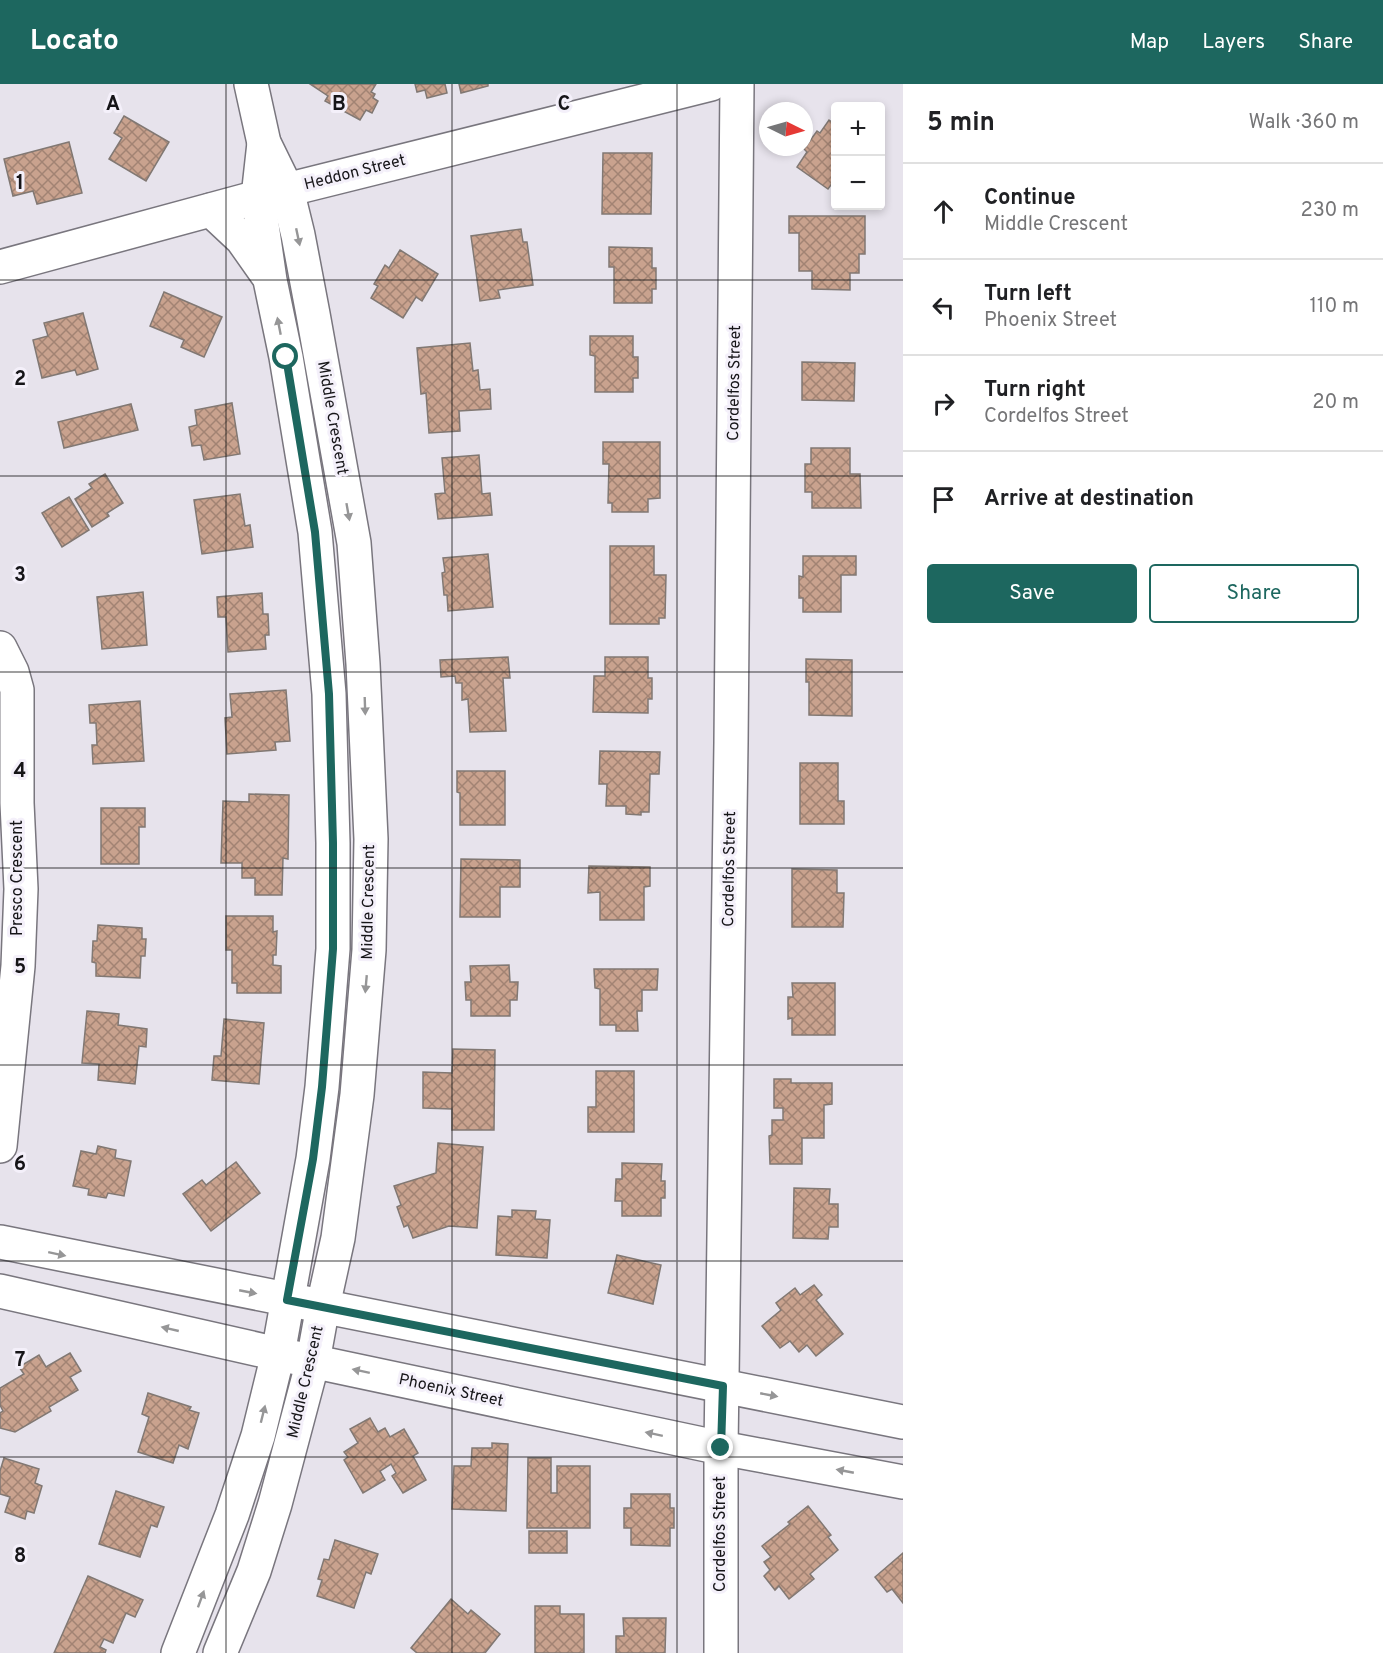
<!DOCTYPE html>
<html lang="en">
<head>
<meta charset="utf-8">
<style>
	body { margin:0; font-family:Overpass,sans-serif; background:#f2f2f2; color:#202124 }
	.controls { position:absolute; right:18px; top:18px; display:grid; overflow:hidden; border-radius:6px; box-shadow:0 3px 9px #0003 }
	.controls button { width:54px; height:54px; display:grid; place-items:center; padding:0; border:0; border-bottom:2px solid #e0e0e0; background:#fff; color:#202124; font:30px sans-serif }
	.compass { position:absolute; left:759px; top:18px; width:54px; height:54px; border-radius:50%; background:#fff; box-shadow:0 3px 9px #0003; rotate:95deg }
	.stop { position:absolute; width:18px; height:18px; margin:-14px; border:4px solid #1d675f; border-radius:50%; background:#fff }
	.stop.end { background:#1d675f; border-color:#fff; box-shadow:0 2px 6px #0008 }
	.list { margin:0; padding:0; list-style:none }
	h2 { display:flex; justify-content:space-between; align-items:center; height:78px; margin:0; padding:0 24px; font-size:26px }
	h2 small { font-size:20px; font-weight:400; color:#757577 }
	.list li { display:grid; grid-template-columns:39px 1fr auto; gap:18px; align-items:center; box-sizing:border-box; height:96px; padding:0 24px; border-top:2px solid #e0e0e0 }
	.list b { display:block; font-size:22px; white-space:nowrap }
	.list p { margin:0; font-size:20px; white-space:nowrap; color:#757577 }
	.list em { font-size:20px; font-style:normal; color:#757577 }
	.actions { display:flex; gap:12px; padding:18px 24px }
	.actions a { flex:1; padding:14px 0; border:2px solid #1d675f; border-radius:6px; text-align:center; font-size:21px; color:#1d675f }
	.actions .main { background:#1d675f; color:#fff }
	.icon { flex:none; width:33px; height:33px; fill:none; stroke:currentColor; stroke-width:2; stroke-linecap:round; stroke-linejoin:round }
	.map { position:relative; flex:none; width:903px; height:1569px; overflow:hidden }
	header { display:flex; align-items:center; gap:36px; box-sizing:border-box; height:84px; padding:0 30px; background:#1d675f; color:#fff }
	header strong { font-size:28px }
	nav { display:flex; gap:33px; margin-inline-start:auto; font-size:21px }
	main { display:flex }
	aside { flex:1; background:#fff }
	.map>svg:first-child { display:block }
</style>
</head>
<body>
<header>
<strong>Locato</strong>
<nav><a>Map</a><a>Layers</a><a>Share</a></nav>
</header>
<main>
<div class="map">
<svg width="903" height="1569" viewBox="0 0 903 1569">
	<defs>
		<pattern id="building-cross-hatch" width="8" height="8" patternUnits="userSpaceOnUse" patternTransform="scale(1.5)"><rect width="8" height="8" fill="#c9a28e"/><path d="M0 0l8 8M0 8l8-8" fill="none" stroke="#a28373"/></pattern>
	</defs>
	<rect width="100%" height="100%" fill="#e7e3ec"/>
	<!-- building -->
	<g fill="url(#building-cross-hatch)" stroke="#817873" stroke-width="1.5">
		<path d="M310 0H376L371 8 375 10 373 14 378 17 372 29 366 26 360 36 325 17 328 12Z"/>
		<path d="M415 0H445L447 9 427 14 425 6 417 8Z"/>
		<path d="M459 0H488V2L461 9Z"/>
		<path d="M124 32 169 58 146 97 109 75 122 54 114 49Z"/>
		<path d="M829 36 836 41V94L828 105 797 83 807 68 804 65 817 47 820 49Z"/>
		<path d="M69 58 82 109 37 120 33 107 13 112 4 75Z"/>
		<path d="M603 69H652L651 130H602Z"/>
		<path d="M789 132H865V170H859V189H850V206L812 205V187H799V149H789Z"/>
		<path d="M521 145 523 158H527L533 201 498 206 500 214 480 217 471 152Z"/>
		<path d="M609 163 652 164V184H656V205H652V219H614V183H609Z"/>
		<path d="M400 166 438 190 422 217 416 213 403 234 371 214 378 202 374 200 385 181 389 184Z"/>
		<path d="M164 208 222 233 204 273 181 263 184 256 150 242Z"/>
		<path d="M83 229 98 285 77 291 75 286 42 294 33 256 48 252 44 239Z"/>
		<path d="M590 252H633V273H638V294H633V308H595V272L590 271Z"/>
		<path d="M470 259 473 287 478 286 480 306 490 305 491 325 459 327 460 347 429 349 426 309 421 310 417 264Z"/>
		<path d="M802 278 855 279 854 317 802 316Z"/>
		<path d="M232 319 240 370 204 376 201 361 192 362 189 343 197 341 195 326Z"/>
		<path d="M131 320 138 346 64 364 58 338Z"/>
		<path d="M603 358H660V414L648 415V428H612V419H608L609 380H603Z"/>
		<path d="M811 364H850V390H860L861 424H812V408H805V380H811Z"/>
		<path d="M479 371 482 410 490 409 492 431 438 435 435 410 445 409 442 374Z"/>
		<path d="M105 390 123 419 107 429 109 432 92 443 75 415 92 404 89 400Z"/>
		<path d="M240 410 245 442 250 441 253 463 202 470 194 416Z"/>
		<path d="M69 413 89 446 62 463 42 429Z"/>
		<path d="M610 462H654V491H666L665 534H659V540H610Z"/>
		<path d="M488 470 493 523 448 527 447 511H444L442 489 445 488 443 474Z"/>
		<path d="M803 472H856V491H841V528H803V514H799V492L803 493Z"/>
		<path d="M143 508 147 561 102 565 97 513Z"/>
		<path d="M262 509 263 530H268L269 551H265L266 565 228 568 226 533H218L217 513Z"/>
		<path d="M508 573 510 594H503L506 647 470 648 468 615 462 616V599H456L455 592 441 593 440 576Z"/>
		<path d="M605 573H648V594H652V615H648V629L593 628 594 592H605Z"/>
		<path d="M806 575 852 576V632L809 631V598H806Z"/>
		<path d="M286 606 290 657 275 658 276 666 227 670 225 634 232 633 230 610Z"/>
		<path d="M140 617 144 677 93 680 92 661H97L96 639H90L89 621Z"/>
		<path d="M600 667 660 668 659 690H650L649 728H641V731L626 730V722H606L607 700H599Z"/>
		<path d="M800 679H838V717H844V740H800Z"/>
		<path d="M457 687H505V741H460V709L457 708Z"/>
		<path d="M249 710 289 711 288 775 283 774 282 811H255V794H242V779H221L223 717 249 718Z"/>
		<path d="M101 724H145V743H139V780H101Z"/>
		<path d="M461 775 520 776V803H500V833H460Z"/>
		<path d="M589 782 650 783V802L644 803V836H600V808L588 809Z"/>
		<path d="M792 785 837 786V809H844L843 843H792Z"/>
		<path d="M226 832H273V848L277 847 276 871H273V881L281 882V909H237V899H232V866H226Z"/>
		<path d="M98 841 142 844V855H146L145 872H141L140 894 96 892V879L92 878 93 857H97Z"/>
		<path d="M509 881 510 898H518L517 916H510V932H471V916H466L465 898H471L470 882Z"/>
		<path d="M594 885H658L657 906H642V927H637L638 947H616V941H600V905L595 904Z"/>
		<path d="M792 899H835V951H792V934L788 935V913H793Z"/>
		<path d="M87 927 119 930 118 941 147 945 146 963 139 962 135 1000 98 996 99 980 82 979Z"/>
		<path d="M224 935 264 939 259 1000 212 996 214 972H221Z"/>
		<path d="M453 965 495 966 494 1046H452V1025L423 1024V988L452 989Z"/>
		<path d="M596 987H634V1048H588V1023H596Z"/>
		<path d="M774 995H791V999H832V1020L824 1021V1054H802V1080H770L769 1052 772 1051V1036H783V1024H774Z"/>
		<path d="M438 1059 483 1063 477 1144 449 1142 413 1154 408 1141 404 1143 397 1123 401 1121 394 1102 436 1089Z"/>
		<path d="M98 1062 116 1066 115 1074 131 1077 124 1112 108 1109 106 1114 88 1111 89 1105 73 1102 81 1067 96 1070Z"/>
		<path d="M236 1078 260 1109 211 1147 183 1110 202 1096 206 1101Z"/>
		<path d="M622 1079 662 1080 661 1097H665V1114H661V1132H622V1117H615L616 1095H622Z"/>
		<path d="M794 1104 830 1105 829 1120H838V1143H829L828 1155 793 1154Z"/>
		<path d="M512 1126 536 1127 535 1135 550 1136 547 1174 496 1171 498 1132 512 1133Z"/>
		<path d="M617 1171 661 1181 653 1220 608 1209Z"/>
		<path d="M814 1201 822 1211 816 1216 843 1250 816 1272 807 1261 799 1268 790 1257 780 1264 762 1242 781 1226 776 1219 795 1204 800 1211Z"/>
		<path d="M70 1269 81 1287 70 1293 78 1306 49 1323 51 1327 15 1348 0 1344V1329L3 1327 0 1321V1304L24 1290 19 1283 39 1271 46 1283Z"/>
		<path d="M148 1309 191 1323 189 1326 199 1329 188 1365 179 1361 173 1379 138 1368 149 1333 142 1330Z"/>
		<path d="M370 1334 378 1348 385 1344 390 1353 404 1345 418 1369 413 1372 426 1396 403 1409 392 1392 396 1389 391 1380 380 1387 385 1396 363 1409 344 1376 348 1373 344 1368 358 1359 350 1345Z"/>
		<path d="M492 1359 508 1360 506 1427 452 1425 454 1382H471L472 1364H492Z"/>
		<path d="M4 1374 39 1385 35 1399 42 1402 34 1429 27 1427 25 1435 5 1428 10 1413 0 1410V1387Z"/>
		<path d="M528 1374H551V1409H557V1382H590V1444H527Z"/>
		<path d="M116 1407 164 1423 157 1443 151 1441 140 1473 99 1460Z"/>
		<path d="M631 1410H670V1424H674V1444H670V1462L631 1461V1444H624V1424H631Z"/>
		<path d="M808 1422 831 1451 828 1453 838 1466 810 1490 814 1495 789 1515 779 1502 775 1506 764 1492 770 1486 764 1478 771 1473 762 1462 790 1440 788 1438Z"/>
		<rect x="529" y="1447" width="38" height="22"/>
		<path d="M335 1456 378 1470 371 1490 366 1488 354 1524 317 1512 322 1496 318 1495 324 1475 329 1476Z"/>
		<path d="M903 1469V1519L892 1505 887 1508 875 1493Z"/>
		<path d="M88 1492 143 1516 135 1533 126 1529 113 1559 104 1555 100 1563 106 1566 105 1569H54Z"/>
		<path d="M451 1515 468 1530 471 1526 500 1550 485 1569H417L411 1564Z"/>
		<path d="M535 1522H560V1530H584V1569H535Z"/>
		<path d="M623 1534H666L665 1569H616V1552H624Z"/>
	</g>
	<g fill="none" stroke-linecap="round" stroke-linejoin="round">
		<defs>
			<g id="minor">
				<path d="M211 126 242 155 266 189"/>
				<path d="M0 183 258 113 711 0"/>
				<path d="M0 564 12 588 17 606V719L21 805 18 882 0 1062"/>
				<path d="M0 1158 903 1338"/>
				<path d="M0 1207 278 1270 721 1364 903 1398"/>
				<path d="M178 1569 232 1431 258 1352 278 1270 313 1075 322 1003 333 865V759L329 610 315 448 286 273 270 196 258 113 264 59"/>
				<path d="M220 1569 254 1487 275 1420 313 1277 323 1222 338 1154 357 1011 369 866 371 755 363 580 354 459 313 230 298 151 287 106 264 59 251 0"/>
				<path d="M721 1569V1364L731 659 737 0"/>
			</g>
		</defs>
		<!-- minor casing -->
		<use href="#minor" stroke="#79767e" stroke-width="36"/>
		<!-- minor -->
		<use href="#minor" stroke="#fff" stroke-width="33"/>
	</g>
	<!-- one-way arrows -->
	<defs><path id="oneway-solid" d="M-6-.8H1V-3.2L6.5 0L1 3.2V.8H-6Z" transform="scale(1.5)"/></defs>
	<g fill="#969697">
		<use href="#oneway-solid" transform="translate(298 153) rotate(78)"/>
		<use href="#oneway-solid" transform="translate(279 242) rotate(-101)"/>
		<use href="#oneway-solid" transform="translate(348 428) rotate(80)"/>
		<use href="#oneway-solid" transform="translate(365 622) rotate(88)"/>
		<use href="#oneway-solid" transform="translate(366 900) rotate(95)"/>
		<use href="#oneway-solid" transform="translate(57 1170) rotate(12)"/>
		<use href="#oneway-solid" transform="translate(248 1208) rotate(11)"/>
		<use href="#oneway-solid" transform="translate(170 1245) rotate(-167)"/>
		<use href="#oneway-solid" transform="translate(361 1287) rotate(-168)"/>
		<use href="#oneway-solid" transform="translate(769 1311) rotate(11)"/>
		<use href="#oneway-solid" transform="translate(263 1330) rotate(-76)"/>
		<use href="#oneway-solid" transform="translate(654 1350) rotate(-168)"/>
		<use href="#oneway-solid" transform="translate(845 1387) rotate(-169)"/>
		<use href="#oneway-solid" transform="translate(201 1515) rotate(-70)"/>
	</g>
	<g fill="none" stroke-linecap="round" stroke-linejoin="round">
		<!-- route -->
		<path stroke="#1d675f" stroke-width="8" d="M286 273 315 448 329 610 333 759V865L322 1003 313 1075 287 1216 723 1302 721 1364"/>
	</g>
	<!-- grid -->
	<path fill="none" stroke="#161518" stroke-width="1.5" stroke-opacity="0.55" d="M226 0V1569M452 0V1569M677 0V1569M0 196H903M0 392H903M0 588H903M0 784H903M0 981H903M0 1177H903M0 1373H903"/>
	<g text-anchor="middle" dominant-baseline="central" stroke-width="6" stroke-linejoin="round" paint-order="stroke">
		<!-- street labels -->
		<g font-size="16" fill="#161518" stroke="#f4f0fa">
			<text transform="translate(355 89) rotate(-14)">Heddon Street</text>
			<text transform="translate(735 299) rotate(-89)">Cordelfos Street</text>
			<text transform="translate(332 334) rotate(80)">Middle Crescent</text>
			<text transform="translate(730 785) rotate(-89)">Cordelfos Street</text>
			<text transform="translate(18 794) rotate(-90)">Presco Crescent</text>
			<text transform="translate(369 818) rotate(-89)">Middle Crescent</text>
			<text transform="translate(306 1298) rotate(-77)">Middle Crescent</text>
			<text transform="translate(451 1307) rotate(12)">Phoenix Street</text>
			<text transform="translate(721 1450) rotate(-90)">Cordelfos Street</text>
		</g>
	</g>
	<g font-size="20" text-anchor="middle" font-weight="bold" fill="#161518" stroke="#f4f0fa" stroke-width="6" stroke-linejoin="round" paint-order="stroke">
		<text x="113" y="26">A</text>
		<text x="339" y="26">B</text>
		<text x="564" y="26">C</text>
		<text x="20" y="105">1</text>
		<text x="20" y="301">2</text>
		<text x="20" y="497">3</text>
		<text x="20" y="693">4</text>
		<text x="20" y="889">5</text>
		<text x="20" y="1086">6</text>
		<text x="20" y="1282">7</text>
		<text x="20" y="1478">8</text>
	</g>
</svg>
<div class="controls">
<button>+</button>
<button>−</button>
</div>
<svg class="compass" viewBox="-18 -18 36 36"><path d="M0-13l5 13h-10z" fill="#e53935"/><path d="M0 13l5-13h-10z" fill="#757577"/></svg>
<div class="stop" style="left:286px;top:273px"></div>
<div class="stop end" style="left:721px;top:1364px"></div>
</div>
<aside>
<h2>5 min<small>Walk · 360 m</small></h2>
<ul class="list">
<li><svg class="icon" aria-label="ahead" viewBox="0 0 24 24"><path d="M12 20V5M6 11l6-6 6 6"/></svg><div><b>Continue</b><p>Middle Crescent</p></div><em>230 m</em></li>
<li><svg class="icon" aria-label="left" viewBox="0 0 24 24"><path d="M17 20v-9H6M10 6l-5 5 5 5"/></svg><div><b>Turn left</b><p>Phoenix Street</p></div><em>110 m</em></li>
<li><svg class="icon" aria-label="right" viewBox="0 0 24 24"><path d="M7 20v-9h11M14 6l5 5-5 5"/></svg><div><b>Turn right</b><p>Cordelfos Street</p></div><em>20 m</em></li>
<li><svg class="icon" aria-label="arrive" viewBox="0 0 24 24"><path d="M6 21V4h12l-3 4 3 4H6"/></svg><div><b>Arrive at destination</b></div></li>
</ul>
<div class="actions"><a class="main">Save</a><a>Share</a></div>
</aside>
</main>
</body>
</html>
